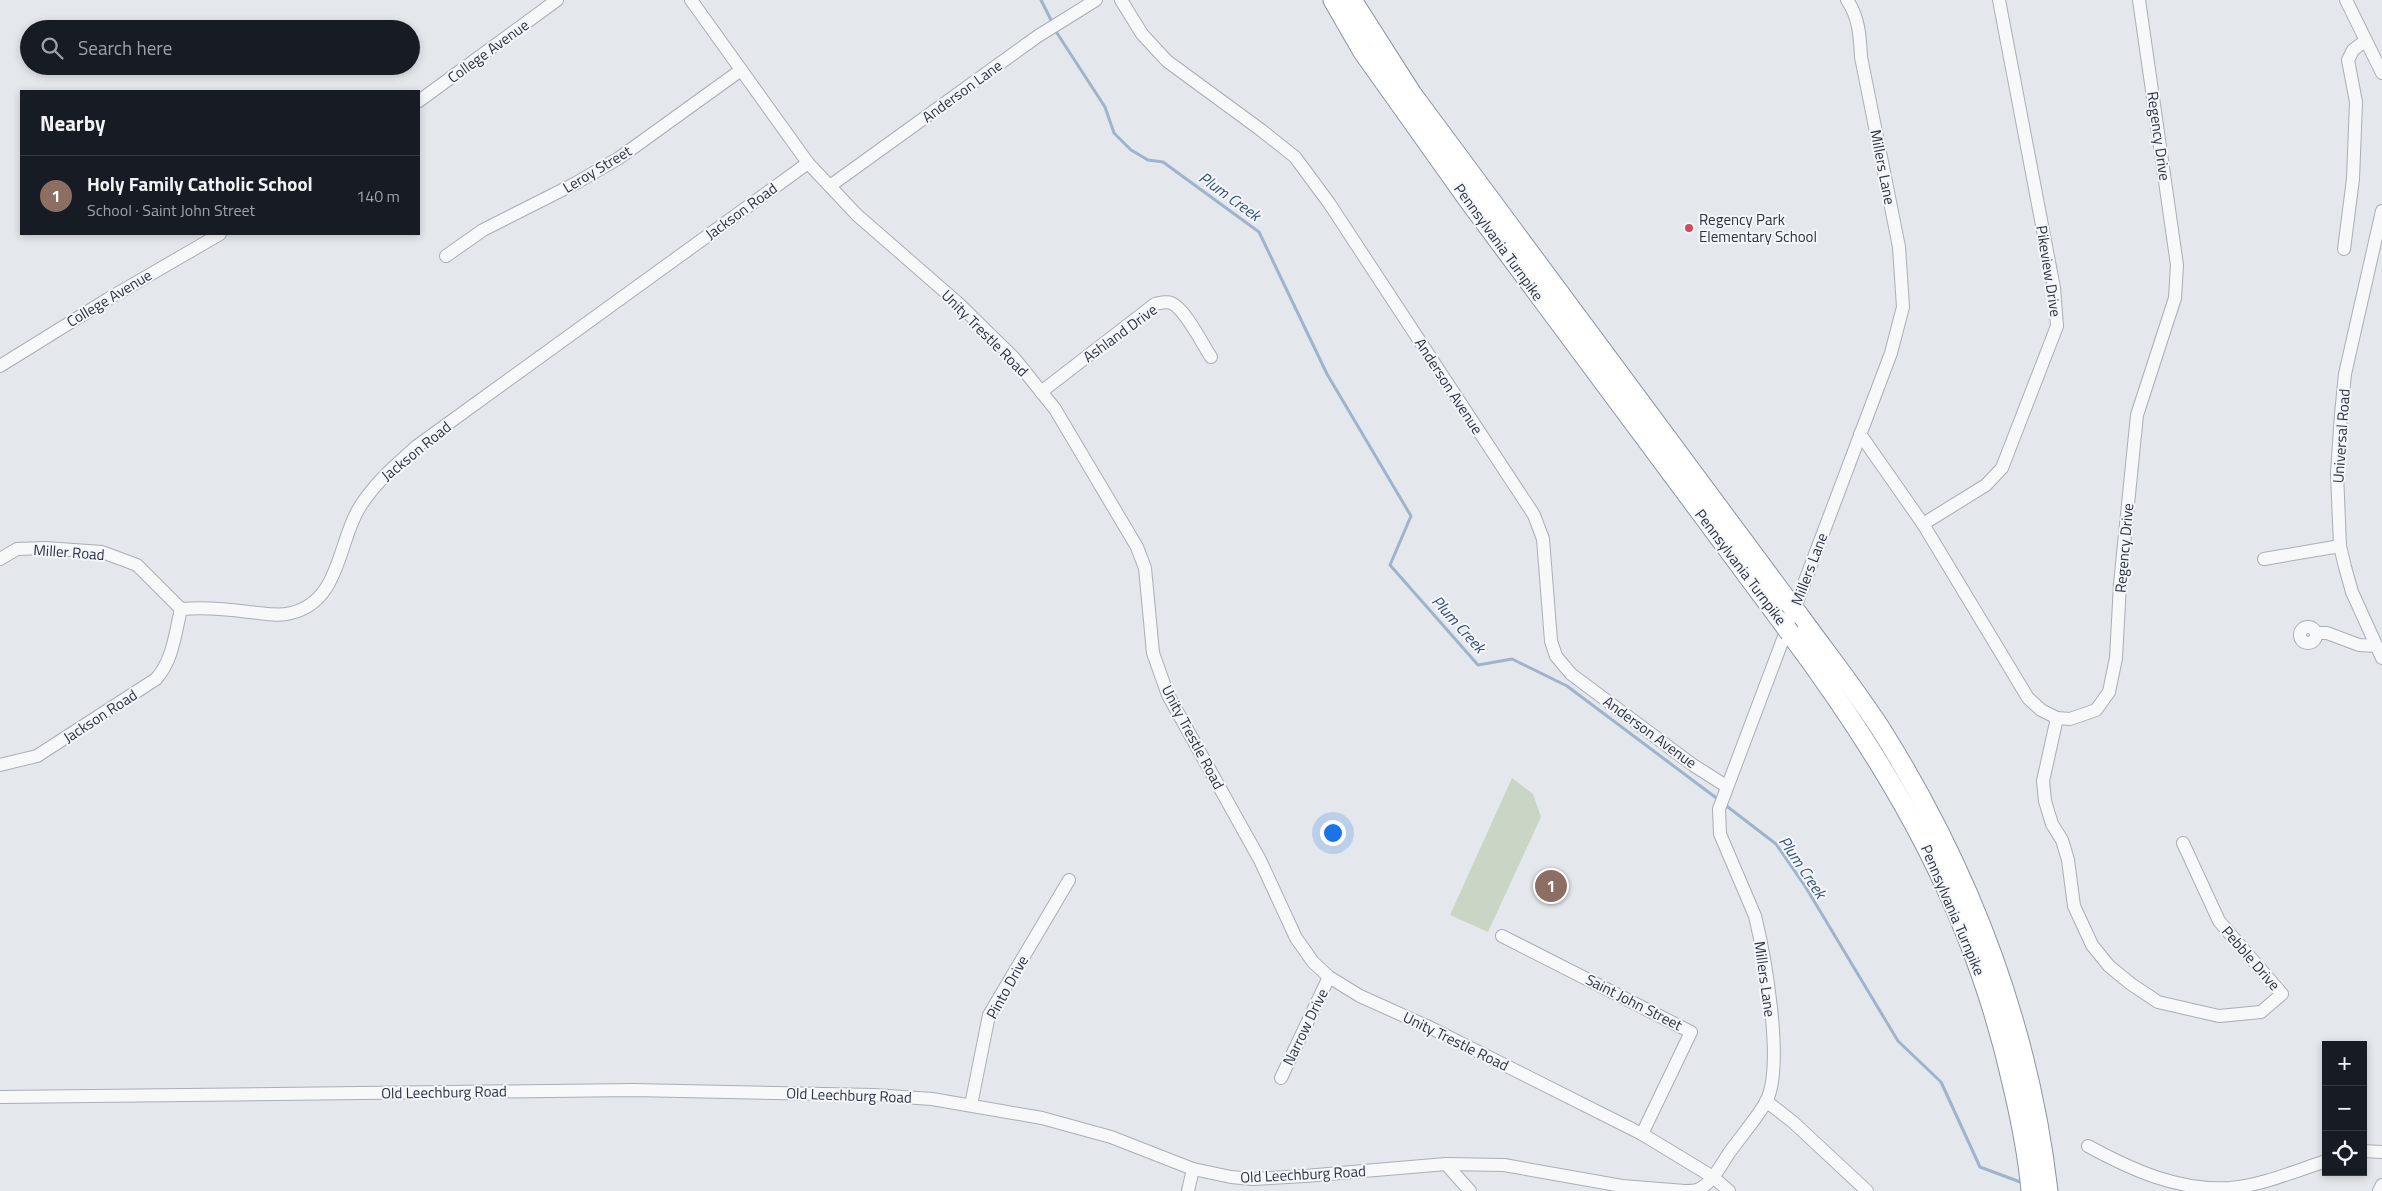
<!DOCTYPE html>
<html lang="en">
<head>
<meta charset="utf-8">
<style>
	body { margin:0; font-family:"Titillium Web",sans-serif; background:#242831; color:#f1f3f6 }
	.controls { position:absolute; right:15px; bottom:15px; display:grid; overflow:hidden; border-radius:0px; box-shadow:0 2px 8px #0003 }
	.controls button { width:45px; height:45px; display:grid; place-items:center; padding:0; border:0; border-bottom:1px solid #363941; background:#171b24; color:#f1f3f6; font:25px sans-serif }
	.you { position:absolute; left:1332px; top:832px; width:18px; height:18px; margin:-12px; border:4px solid #fff; border-radius:50%; background:#1a73e8; box-shadow:0 0 0 8px #1a73e833 }
	.badge { display:grid; place-items:center; width:32px; height:32px; border-radius:50%; background:#d1495b; color:#fff; font-size:16px; font-weight:700 }
	.pin { position:absolute; translate:-50% -50%; border:2px solid #fff; box-shadow:0 1px 5px #0006 }
	.list { margin:0; padding:0; list-style:none }
	h2 { display:flex; justify-content:space-between; align-items:center; height:65px; margin:0; padding:0 20px; font-size:21px }
	h2 small { font-size:16px; font-weight:400; color:#9ea1a6 }
	.list li { display:grid; grid-template-columns:32px 1fr auto; gap:15px; align-items:center; box-sizing:border-box; height:80px; padding:0 20px; border-top:1px solid #363941 }
	.list b { display:block; font-size:19px; white-space:nowrap }
	.list p { margin:0; font-size:16px; white-space:nowrap; color:#9ea1a6 }
	.list em { font-size:16px; font-style:normal; color:#9ea1a6 }
	.icon { flex:none; width:28px; height:28px; fill:none; stroke:currentColor; stroke-width:2; stroke-linecap:round; stroke-linejoin:round }
	.map { position:relative; flex:none; width:2382px; height:1191px; overflow:hidden }
	.search { position:absolute; background:#171b24; box-shadow:0 2px 8px #0003; left:20px; top:20px; width:400px; height:55px; display:flex; align-items:center; gap:12px; box-sizing:border-box; padding:0 18px; border-radius:28px; color:#9ea1a6; font-size:19px }
	.panel { position:absolute; background:#171b24; box-shadow:0 2px 8px #0003; left:20px; top:90px; width:400px; height:145px; border-radius:0px }
	.map>svg:first-child { display:block }
</style>
</head>
<body>
<div class="map">
<svg width="2382" height="1191" viewBox="0 0 2382 1191">
	<rect width="100%" height="100%" fill="#e4e7ec"/>
	<!-- green -->
	<path fill="#c9d6c5" d="M1512 778 1533 794 1541 817 1488 932 1450 915Z"/>
	<g fill="none" stroke-linecap="round" stroke-linejoin="round">
		<!-- stream -->
		<g stroke="#9fb4cc" stroke-width="3">
			<path d="M1041 0 1053 24"/>
			<path d="M1055 30 1105 107 1114 133 1131 150 1148 160 1163 162 1259 232 1327 374 1411 516 1390 565 1478 665 1512 659 1567 686 1719 800"/>
			<path d="M1724 804 1776 844 1805 886 1898 1041 1941 1082 1980 1167 2023 1183"/>
		</g>
		<defs>
			<g id="minor">
				<path d="M691 0 808 163 857 215 958 303 1014 358 1055 409 1137 547 1145 568 1153 653 1168 695 1260 860 1296 938 1313 962 1329 977 1360 996 1431 1028 1642 1134 1713 1177 1729 1191"/>
				<path d="M1121 0 1142 34 1167 61 1261 130 1295 157 1329 203 1534 515 1543 539 1551 641 1556 656 1571 674 1693 765 1726 786"/>
				<path d="M2346 0 2382 73"/>
				<path d="M419 101 557 0"/>
				<path d="M830 186 1038 36 1096 0"/>
				<path d="M2382 211 2345 374 2341 414 2337 473 2340 546 2345 567 2352 592 2382 658"/>
				<path d="M2344 249 2353 179 2356 102 2348 60 2353 50 2365 41"/>
				<path d="M446 256 483 230 576 183 619 158 741 70"/>
				<path d="M0 366 108 299 220 234"/>
				<path d="M1041 392 1155 304C1160 303 1166 301 1171 303 1184 307 1203 345 1211 357"/>
				<path d="M1860 434 1923 524 2028 698 2041 710 2057 718 2070 719 2096 710 2109 692 2116 658 2120 584 2137 415 2175 298 2177 265 2139 0"/>
				<path d="M1923 524 1986 485 2002 468 2057 326 2054 288 1999 0"/>
				<path d="M0 559 17 549 45 548 102 552 137 565 181 609"/>
				<path d="M2264 559 2340 546"/>
				<path d="M181 609C204 607 227 609 249 612 263 613 277 617 291 613 339 602 338 545 358 510 373 484 395 466 417 446L808 163"/>
				<circle cx="2308" cy="635" r="8"/>
				<path d="M2316 633H2327L2359 645 2376 646"/>
				<path d="M2057 718 2043 781 2045 801 2052 824 2062 840 2068 860 2074 906 2092 945 2109 966 2131 984 2158 1002 2219 1016 2261 1012 2282 994 2219 921 2183 843"/>
				<path d="M0 765 37 756 156 679C173 660 175 634 181 609"/>
				<path d="M1502 936 1691 1032 1642 1134"/>
				<path d="M1281 1078 1329 977"/>
				<path d="M0 1097 633 1090 874 1095 932 1099 1042 1118 1111 1137 1193 1169 1231 1177 1253 1179 1305 1176 1446 1164 1504 1165 1622 1186 1685 1191"/>
				<path d="M1766 1101 1793 1122 1867 1191"/>
				<path d="M971 1105 989 1015 1069 880"/>
				<path d="M2088 1146C2132 1170 2178 1191 2230 1188 2263 1185 2295 1171 2326 1161"/>
				<path d="M2363 1151 2382 1152"/>
				<path d="M1446 1164 1470 1191"/>
				<path d="M1188 1191 1193 1169"/>
				<path d="M1686 1191C1689 1191 1694 1191 1697 1190 1711 1185 1721 1165 1729 1153 1739 1139 1760 1114 1767 1100 1784 1062 1765 957 1755 916L1720 834 1719 809 1891 353 1903 307 1899 247 1861 57C1860 37 1859 17 1847 0"/>
				<path d="M2379 1191 2382 1185"/>
			</g>
			<g id="highway">
				<path d="M1333 0 1363 52 1469 201 1782 622"/>
				<path d="M1352 0 1412 94 1790 604"/>
				<path d="M1798 614C1827 654 1858 693 1884 734 1971 874 2029 1028 2048 1191"/>
				<path d="M1790 633C1895 774 1975 913 2013 1087 2021 1121 2028 1156 2031 1191"/>
			</g>
		</defs>
		<!-- minor casing -->
		<use href="#minor" stroke="#a9aeb7" stroke-width="14"/>
		<!-- highway casing -->
		<use href="#highway" stroke="#8b94a3" stroke-width="21"/>
		<!-- minor -->
		<use href="#minor" stroke="#f7f8fa" stroke-width="12"/>
		<!-- highway -->
		<use href="#highway" stroke="#fff" stroke-width="19"/>
		<defs>
			<g id="highway-bridge">
				<path d="M1790 604 1798 614"/>
				<path d="M1782 622 1790 633"/>
			</g>
		</defs>
		<!-- highway-bridge casing -->
		<use href="#highway-bridge" stroke="#8b94a3" stroke-width="21" stroke-linecap="butt"/>
		<!-- highway-bridge -->
		<use href="#highway-bridge" stroke="#fff" stroke-width="19"/>
	</g>
	<!-- markers -->
	<circle fill="#d1495b" stroke="#f4f6f9" stroke-width="2" cx="1689" cy="228" r="5"/>
	<g text-anchor="middle" dominant-baseline="central" stroke-width="4" stroke-linejoin="round" paint-order="stroke">
		<!-- street labels -->
		<g font-size="15" fill="#2b3445" stroke="#f4f6f9">
			<text transform="translate(488 51) rotate(-36)">College Avenue</text>
			<text transform="translate(962 91) rotate(-36)">Anderson Lane</text>
			<text transform="translate(2159 136) rotate(82)">Regency Drive</text>
			<text transform="translate(1883 167) rotate(79)">Millers Lane</text>
			<text transform="translate(597 169) rotate(-31)">Leroy Street</text>
			<text transform="translate(741 211) rotate(-36)">Jackson Road</text>
			<text transform="translate(1499 242) rotate(54)">Pennsylvania Turnpike</text>
			<text transform="translate(2049 271) rotate(81)">Pikeview Drive</text>
			<text transform="translate(109 298) rotate(-31)">College Avenue</text>
			<text transform="translate(985 333) rotate(45)">Unity Trestle Road</text>
			<text transform="translate(1120 333) rotate(-36)">Ashland Drive</text>
			<text transform="translate(1449 386) rotate(57)">Anderson Avenue</text>
			<text transform="translate(2341 436) rotate(-86)">Universal Road</text>
			<text transform="translate(416 451) rotate(-39)">Jackson Road</text>
			<text transform="translate(2124 548) rotate(-85)">Regency Drive</text>
			<text transform="translate(69 552) rotate(4)">Miller Road</text>
			<text transform="translate(1741 567) rotate(53)">Pennsylvania Turnpike</text>
			<text transform="translate(1809 569) rotate(-69)">Millers Lane</text>
			<text transform="translate(100 716) rotate(-33)">Jackson Road</text>
			<text transform="translate(1650 732) rotate(36)">Anderson Avenue</text>
			<text transform="translate(1193 737) rotate(62)">Unity Trestle Road</text>
			<text transform="translate(1953 910) rotate(67)">Pennsylvania Turnpike</text>
			<text transform="translate(2251 958) rotate(49)">Pebble Drive</text>
			<text transform="translate(1765 979) rotate(82)">Millers Lane</text>
			<text transform="translate(1007 987) rotate(-61)">Pinto Drive</text>
			<text transform="translate(1634 1002) rotate(27)">Saint John Street</text>
			<text transform="translate(1305 1027) rotate(-64)">Narrow Drive</text>
			<text transform="translate(1456 1041) rotate(26)">Unity Trestle Road</text>
			<text transform="translate(444 1092) rotate(-1)">Old Leechburg Road</text>
			<text transform="translate(849 1095) rotate(2)">Old Leechburg Road</text>
			<text transform="translate(1303 1174) rotate(-3)">Old Leechburg Road</text>
		</g>
		<!-- poi labels -->
		<g font-size="15" fill="#2b3445" stroke="#f4f6f9" text-anchor="start">
			<text x="1699" y="219">Regency Park<tspan x="1699" dy="17">Elementary School</tspan></text>
		</g>
		<!-- water labels -->
		<g font-size="16" font-style="italic" fill="#34527a" stroke="#f4f6f9">
			<text transform="translate(1230 196) rotate(36)">Plum Creek</text>
			<text transform="translate(1459 624) rotate(48)">Plum Creek</text>
			<text transform="translate(1803 867) rotate(56)">Plum Creek</text>
		</g>
	</g>
</svg>
<div class="controls">
<button>+</button>
<button>−</button>
<button><svg class="icon" aria-label="locate" viewBox="0 0 24 24"><circle cx="12" cy="12" r="6"/><path d="M12 2v4M12 18v4M2 12h4M18 12h4"/></svg></button>
</div>
<div class="you"></div>
<div class="pin badge" style="left:1551px;top:886px;background:#8d6e63">1</div>
<div class="search"><svg class="icon" aria-label="search" viewBox="0 0 24 24"><circle cx="10" cy="10" r="6"/><path d="M15 15l6 6"/></svg>Search here</div>
<section class="panel">
<h2>Nearby<small></small></h2>
<ul class="list">
<li><span class="badge" style="background:#8d6e63">1</span><div><b>Holy Family Catholic School</b><p>School · Saint John Street</p></div><em>140 m</em></li>
</ul>
</section>
</div>
</body>
</html>
